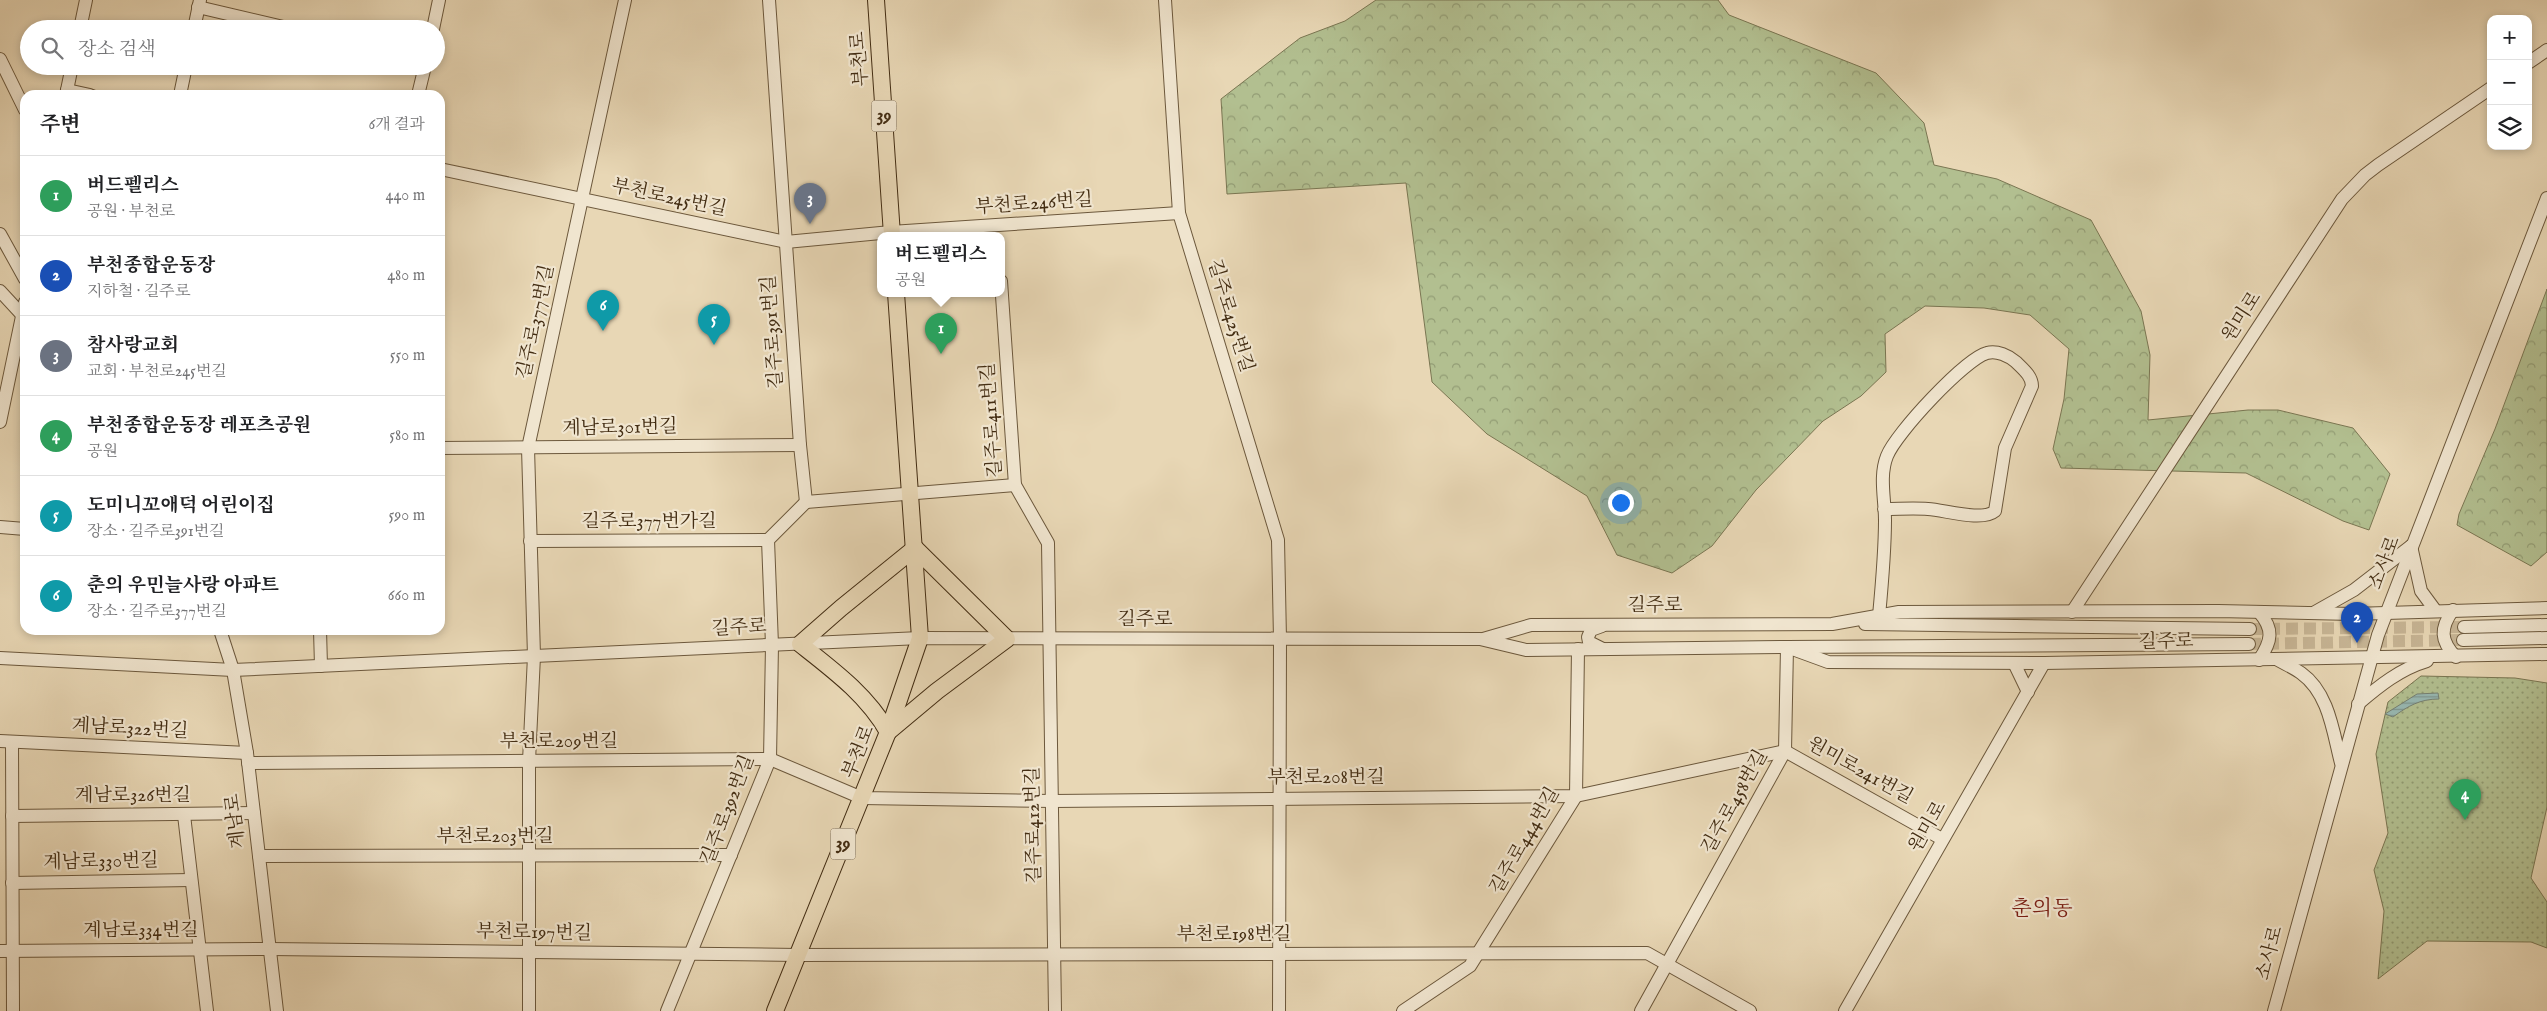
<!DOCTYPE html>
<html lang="ko">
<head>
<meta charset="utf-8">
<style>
	body { margin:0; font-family:"IM FELL English","Noto Serif KR",serif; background:#f6f6f6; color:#202124 }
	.controls { position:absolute; right:15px; top:15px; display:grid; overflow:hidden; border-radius:10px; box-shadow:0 2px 8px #0003 }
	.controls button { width:45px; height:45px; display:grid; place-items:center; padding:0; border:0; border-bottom:1px solid #e0e0e0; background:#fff; color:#202124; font:25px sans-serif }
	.you { position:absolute; left:1620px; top:502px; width:18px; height:18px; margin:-12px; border:4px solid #fff; border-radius:50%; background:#1a73e8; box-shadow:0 0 0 8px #1a73e833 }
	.badge { display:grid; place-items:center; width:32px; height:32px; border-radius:50%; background:#8f2418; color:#fff; font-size:16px; font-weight:700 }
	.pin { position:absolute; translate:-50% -41px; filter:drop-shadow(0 1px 2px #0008) }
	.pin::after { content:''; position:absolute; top:26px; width:18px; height:15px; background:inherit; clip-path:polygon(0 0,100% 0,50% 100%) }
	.popup { position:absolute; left:877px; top:232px; width:128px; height:65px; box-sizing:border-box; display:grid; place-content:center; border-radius:10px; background:#fff; filter:drop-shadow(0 1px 4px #0005); font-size:16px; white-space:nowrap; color:#757577 }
	.popup b { font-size:19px; color:#202124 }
	.popup::after { content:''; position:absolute; left:50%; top:100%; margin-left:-10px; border:10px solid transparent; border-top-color:#fff }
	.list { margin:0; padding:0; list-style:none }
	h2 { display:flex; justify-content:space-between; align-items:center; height:65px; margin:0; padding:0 20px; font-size:21px }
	h2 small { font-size:16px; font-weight:400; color:#757577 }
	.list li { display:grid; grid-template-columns:32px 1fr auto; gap:15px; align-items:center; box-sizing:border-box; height:80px; padding:0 20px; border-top:1px solid #e0e0e0 }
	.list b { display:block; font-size:19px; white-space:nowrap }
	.list p { margin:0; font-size:16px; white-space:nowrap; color:#757577 }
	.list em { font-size:16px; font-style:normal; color:#757577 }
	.icon { flex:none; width:28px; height:28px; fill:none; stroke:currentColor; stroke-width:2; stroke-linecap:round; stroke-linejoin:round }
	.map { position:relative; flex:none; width:2547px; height:1011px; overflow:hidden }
	.search { position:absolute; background:#fff; box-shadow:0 2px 8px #0003; left:20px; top:20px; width:425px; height:55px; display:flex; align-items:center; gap:12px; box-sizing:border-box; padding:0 18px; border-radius:28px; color:#757577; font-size:19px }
	.panel { position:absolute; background:#fff; box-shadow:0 2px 8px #0003; left:20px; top:90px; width:425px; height:545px; border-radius:15px }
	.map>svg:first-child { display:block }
</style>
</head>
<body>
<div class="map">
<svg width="2547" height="1011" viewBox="0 0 2547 1011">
	<defs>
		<pattern id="forest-crowns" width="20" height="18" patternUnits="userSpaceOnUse" patternTransform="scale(1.25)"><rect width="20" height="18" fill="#b2bf90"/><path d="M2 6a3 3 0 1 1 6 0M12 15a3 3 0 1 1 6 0" fill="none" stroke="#929c74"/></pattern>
		<pattern id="park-dots" width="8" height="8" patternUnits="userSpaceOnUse" patternTransform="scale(1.25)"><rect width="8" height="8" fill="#b2bf90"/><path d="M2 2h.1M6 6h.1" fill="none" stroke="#929c74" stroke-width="1.8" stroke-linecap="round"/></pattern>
		<pattern id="water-rules" width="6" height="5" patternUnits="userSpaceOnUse" patternTransform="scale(1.25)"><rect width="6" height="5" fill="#98b8b2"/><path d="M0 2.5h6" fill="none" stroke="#7e9690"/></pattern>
	</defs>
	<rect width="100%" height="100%" fill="#e8d7b5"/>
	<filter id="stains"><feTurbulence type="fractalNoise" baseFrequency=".004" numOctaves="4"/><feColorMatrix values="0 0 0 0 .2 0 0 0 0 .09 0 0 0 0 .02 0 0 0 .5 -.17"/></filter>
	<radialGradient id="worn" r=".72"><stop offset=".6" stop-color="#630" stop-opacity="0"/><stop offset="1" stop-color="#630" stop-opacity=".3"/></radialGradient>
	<!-- forest -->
	<g fill="url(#forest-crowns)" stroke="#7a7652">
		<path d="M1376 0H1718L1729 15 1876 73 1924 123 1934 165 1997 179 2091 220 2141 311 2150 355 2148 420 2248 410H2278L2353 428 2390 474 2369 530 2343 521 2246 473 2061 468 2053 449 2064 399 2069 349 2030 315 1984 308 1925 306 1885 334 1886 372 1861 396 1823 421 1756 490 1712 546 1672 573 1617 555 1587 496 1487 434 1432 382 1406 183 1227 194 1221 99 1300 38 1345 21Z"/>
		<path d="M2547 289V552L2531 566 2457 525 2459 514 2495 429Z"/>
	</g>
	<!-- park -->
	<path fill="url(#park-dots)" stroke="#7a7652" d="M2421 676 2515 678 2547 683V807L2531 878 2547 902V948L2531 942 2427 941 2378 979 2384 911 2374 870 2388 833 2376 754 2388 702Z"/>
	<!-- water -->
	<path fill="url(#water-rules)" stroke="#768072" d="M2438 693 2439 699C2420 699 2408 706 2393 717L2385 714 2417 694Z"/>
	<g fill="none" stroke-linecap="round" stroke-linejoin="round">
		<!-- minor-tunnel -->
		<g stroke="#c7b595" stroke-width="12" stroke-dasharray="12 6" stroke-linecap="butt">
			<path d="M2250 629 2464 627"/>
			<path d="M2249 644 2463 640"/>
		</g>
		<defs>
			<g id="minor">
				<path d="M769 0 800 445 806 502"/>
				<path d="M1165 0 1179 213 1278 540 1280 639 1279 1011"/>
				<path d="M198 7 292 29"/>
				<path d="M80 29 86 0"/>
				<path d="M194 29 200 0"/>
				<path d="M433 29 439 0"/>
				<path d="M0 59 25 110"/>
				<path d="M2528 63 2547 50"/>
				<path d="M67 90 90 95"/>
				<path d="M66 95 72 66"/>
				<path d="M180 95 186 66"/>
				<path d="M418 95 425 66"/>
				<path d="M440 169 786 242 891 232 1179 213"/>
				<path d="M0 234 25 279"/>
				<path d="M1001 281 1015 485 1048 543 1055 1011"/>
				<path d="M0 291 25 318"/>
				<path d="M0 422 25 302"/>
				<path d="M440 448 800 445"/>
				<path d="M806 502 1015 485"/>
				<path d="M0 527 25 529"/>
				<path d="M530 541 768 540"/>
				<path d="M2411 546 2421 591 2435 610"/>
				<path d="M2453 610C2440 628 2440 641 2456 657"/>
				<path d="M2072 612 2342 199 2365 175 2378 165 2491 88"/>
				<path d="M2315 612 2354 590 2411 546"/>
				<path d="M1879 616C1882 584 1885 552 1885 520 1885 499 1879 476 1887 456 1896 433 1965 359 1987 353 1997 350 2009 356 2016 362 2023 369 2032 376 2032 386L2005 448 1995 511C1982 522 1945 510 1928 509 1914 508 1899 509 1884 509"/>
				<path d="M1865 624 2250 629"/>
				<path d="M1602 626 1591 630 1588 637 1589 642 1603 649"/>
				<path d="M2464 627 2547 625"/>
				<path d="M220 630 233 670 247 753 277 1011"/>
				<path d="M320 630 321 666"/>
				<path d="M1483 639 1531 625 1832 624 1899 612 2218 611 2353 614 2547 608"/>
				<path d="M2463 640 2547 638"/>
				<path d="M0 658 233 670 920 638 1480 639 1526 650 1787 647 1828 662 2044 663 2547 654"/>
				<path d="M2259 660C2272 641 2274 629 2259 612"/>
				<path d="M2278 660C2285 664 2294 668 2301 673 2329 693 2333 732 2341 763"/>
				<path d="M2014 663 2028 692"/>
				<path d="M2358 704C2379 686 2400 669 2427 661"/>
				<path d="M0 741 247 753"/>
				<path d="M12 742 13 1011"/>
				<path d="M248 763 770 759 862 798 1053 801 1576 796 1785 751 1942 839"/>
				<path d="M184 815 207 1011"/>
				<path d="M12 816 254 813"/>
				<path d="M259 856 731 855"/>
				<path d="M12 883 191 880"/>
				<path d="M0 951 270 949 798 955 1647 953 1750 1011"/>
				<path d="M529 1011V761L534 656 528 448 625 0"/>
				<path d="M667 1011 770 759 772 645 768 540 806 502"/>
				<path d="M1403 1011 1470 966 1576 796 1578 649"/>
				<path d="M1641 1011 1785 751 1787 647 2249 644"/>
				<path d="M1845 1011 2044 663"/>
				<path d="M2274 1011 2378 635 2547 198"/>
			</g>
			<g id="major">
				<path d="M876 0 892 235"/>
				<path d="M888 732 937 691 1007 639 915 548"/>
				<path d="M888 732C867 695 833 670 800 644L841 608 915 548"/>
				<path d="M775 1011 888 732 920 638 896 293"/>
			</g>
		</defs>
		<!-- minor casing -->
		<use href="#minor" stroke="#6c583c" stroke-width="14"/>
		<!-- major casing -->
		<use href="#major" stroke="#432d13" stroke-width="18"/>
		<!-- minor -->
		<use href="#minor" stroke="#f0e5cf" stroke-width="12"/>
		<!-- major -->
		<use href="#major" stroke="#e8d7b5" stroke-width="16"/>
	</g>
	<g text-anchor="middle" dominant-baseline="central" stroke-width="4.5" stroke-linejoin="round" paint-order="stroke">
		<!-- shield labels -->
		<g fill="#f0e5cf" stroke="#77644b" stroke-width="1">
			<rect x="871.5" y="100.5" width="25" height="31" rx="4"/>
			<rect x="830.5" y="828.5" width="25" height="31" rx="4"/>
		</g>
		<g font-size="18" font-weight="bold" fill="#432d13">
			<text x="884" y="116">39</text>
			<text x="843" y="844">39</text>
		</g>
		<!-- street labels -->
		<g font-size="19" fill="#432d13" stroke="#f0e5cf">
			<text transform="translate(860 59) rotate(-94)">부천로</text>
			<text transform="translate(669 198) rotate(12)">부천로245번길</text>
			<text transform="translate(1034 204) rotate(-4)">부천로246번길</text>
			<text transform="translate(1230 316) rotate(73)">길주로425번길</text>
			<text transform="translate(2242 317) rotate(-57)">원미로</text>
			<text transform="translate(536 322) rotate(-78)">길주로377번길</text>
			<text transform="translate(773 332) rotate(-94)">길주로391번길</text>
			<text transform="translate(992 420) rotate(-94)">길주로411번길</text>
			<text transform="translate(620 428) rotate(-1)">계남로301번길</text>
			<text x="649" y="522">길주로377번가길</text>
			<text transform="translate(2385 563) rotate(-69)">소사로</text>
			<text x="1655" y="606">길주로</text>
			<text x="1145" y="620">길주로</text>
			<text transform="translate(739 628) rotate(-3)">길주로</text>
			<text transform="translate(2166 642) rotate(-1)">길주로</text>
			<text transform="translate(130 729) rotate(3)">계남로322번길</text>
			<text x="559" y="742">부천로209번길</text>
			<text transform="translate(859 752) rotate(-68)">부천로</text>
			<text transform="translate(1860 771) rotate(29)">원미로241번길</text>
			<text x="1326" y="778">부천로208번길</text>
			<text x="133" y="796">계남로326번길</text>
			<text transform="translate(1735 802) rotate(-61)">길주로458번길</text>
			<text transform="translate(728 810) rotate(-69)">길주로392번길</text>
			<text transform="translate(236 821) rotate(-97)">계남로</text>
			<text transform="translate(1034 825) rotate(-91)">길주로412번길</text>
			<text transform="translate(1928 827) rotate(-60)">원미로</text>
			<text x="495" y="837">부천로203번길</text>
			<text transform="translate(1525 841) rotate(-60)">길주로444번길</text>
			<text transform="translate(101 862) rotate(-1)">계남로330번길</text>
			<text x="141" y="931">계남로334번길</text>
			<text transform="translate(534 933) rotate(1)">부천로197번길</text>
			<text x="1234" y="935">부천로198번길</text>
			<text transform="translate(2270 953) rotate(-75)">소사로</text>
		</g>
		<!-- quarter labels -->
		<g font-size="21" fill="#7a1f14" stroke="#f0e5cf">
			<text x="2042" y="909">춘의동</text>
		</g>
	</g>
	<rect width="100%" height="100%" filter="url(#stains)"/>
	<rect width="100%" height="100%" fill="url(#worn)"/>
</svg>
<div class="controls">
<button>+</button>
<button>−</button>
<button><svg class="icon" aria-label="layers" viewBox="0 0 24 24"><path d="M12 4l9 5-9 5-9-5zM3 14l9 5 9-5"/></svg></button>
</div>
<div class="you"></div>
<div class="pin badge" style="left:941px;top:354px;background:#2e9e5b">1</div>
<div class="popup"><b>버드펠리스</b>공원</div>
<div class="pin badge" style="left:2357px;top:643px;background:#1a4fb4">2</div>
<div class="pin badge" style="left:810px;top:224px;background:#6b7280">3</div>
<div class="pin badge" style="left:2465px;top:820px;background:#2e9e5b">4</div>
<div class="pin badge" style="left:714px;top:345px;background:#0f9aa8">5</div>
<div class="pin badge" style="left:603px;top:331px;background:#0f9aa8">6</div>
<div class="search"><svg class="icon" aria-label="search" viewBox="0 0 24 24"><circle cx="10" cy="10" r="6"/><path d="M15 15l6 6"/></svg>장소 검색</div>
<section class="panel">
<h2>주변<small>6개 결과</small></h2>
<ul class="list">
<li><span class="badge" style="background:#2e9e5b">1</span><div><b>버드펠리스</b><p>공원 · 부천로</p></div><em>440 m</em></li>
<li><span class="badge" style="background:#1a4fb4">2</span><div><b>부천종합운동장</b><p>지하철 · 길주로</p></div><em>480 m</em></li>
<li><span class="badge" style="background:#6b7280">3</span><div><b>참사랑교회</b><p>교회 · 부천로245번길</p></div><em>550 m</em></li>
<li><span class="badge" style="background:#2e9e5b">4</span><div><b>부천종합운동장 레포츠공원</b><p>공원</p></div><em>580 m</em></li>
<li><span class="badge" style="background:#0f9aa8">5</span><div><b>도미니꼬애덕 어린이집</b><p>장소 · 길주로391번길</p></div><em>590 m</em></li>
<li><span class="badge" style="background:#0f9aa8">6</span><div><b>춘의 우민늘사랑 아파트</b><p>장소 · 길주로377번길</p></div><em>660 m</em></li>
</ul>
</section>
</div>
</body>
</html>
